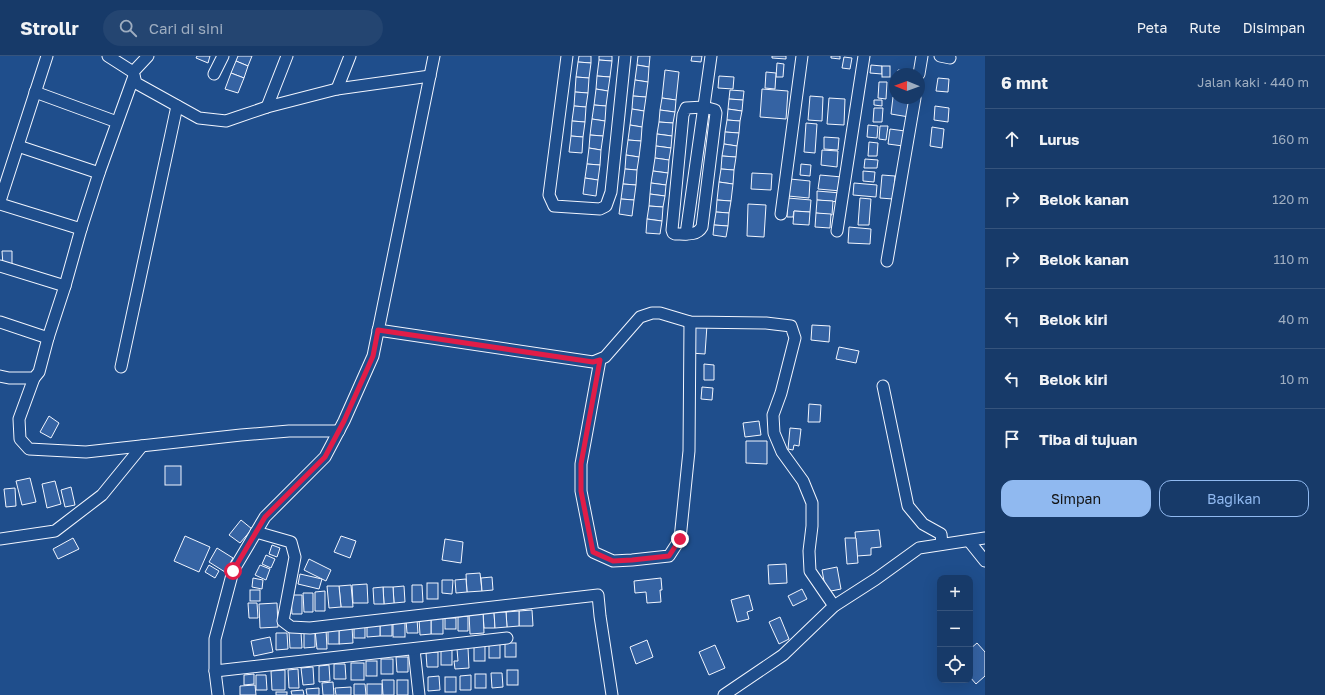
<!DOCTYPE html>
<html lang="id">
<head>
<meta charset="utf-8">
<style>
	body { margin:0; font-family:"Golos Text",sans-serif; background:#244571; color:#f1f3f6 }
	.controls { position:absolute; right:12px; bottom:12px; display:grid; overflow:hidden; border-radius:8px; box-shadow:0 4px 16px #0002 }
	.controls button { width:36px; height:36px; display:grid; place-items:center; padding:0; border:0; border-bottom:1px solid #36547d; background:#173a69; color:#f1f3f6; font:20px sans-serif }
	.compass { position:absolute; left:889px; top:12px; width:36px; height:36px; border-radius:50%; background:#173a69; box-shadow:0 4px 16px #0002; rotate:271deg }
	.stop { position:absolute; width:12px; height:12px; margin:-9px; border:3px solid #e11d48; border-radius:50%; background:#fff }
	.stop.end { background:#e11d48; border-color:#fff; box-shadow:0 1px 4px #0008 }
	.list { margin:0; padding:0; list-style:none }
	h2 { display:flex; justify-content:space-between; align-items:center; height:52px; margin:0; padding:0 16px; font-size:17px }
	h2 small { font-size:13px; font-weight:400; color:#9eadc0 }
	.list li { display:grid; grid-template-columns:26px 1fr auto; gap:12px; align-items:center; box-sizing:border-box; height:60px; padding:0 16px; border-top:1px solid #36547d }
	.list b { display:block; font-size:15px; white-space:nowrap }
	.list em { font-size:13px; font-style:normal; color:#9eadc0 }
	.actions { display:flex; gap:8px; padding:12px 16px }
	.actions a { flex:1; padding:9px 0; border:1px solid #90b9f0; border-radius:12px; text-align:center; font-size:14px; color:#90b9f0 }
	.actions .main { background:#90b9f0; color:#111 }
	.icon { flex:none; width:22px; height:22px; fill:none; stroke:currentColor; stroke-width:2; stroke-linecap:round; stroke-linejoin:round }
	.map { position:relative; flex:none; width:985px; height:639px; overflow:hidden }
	header { display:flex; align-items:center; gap:24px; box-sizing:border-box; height:56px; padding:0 20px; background:#173a69; border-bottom:1px solid #36547d }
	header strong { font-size:19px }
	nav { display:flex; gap:22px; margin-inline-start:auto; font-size:14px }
	.search { width:280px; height:36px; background:#244571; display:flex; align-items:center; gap:10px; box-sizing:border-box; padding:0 14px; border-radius:22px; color:#9eadc0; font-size:15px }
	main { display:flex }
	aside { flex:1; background:#173a69 }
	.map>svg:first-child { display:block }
</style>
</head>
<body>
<header>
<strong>Strollr</strong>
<div class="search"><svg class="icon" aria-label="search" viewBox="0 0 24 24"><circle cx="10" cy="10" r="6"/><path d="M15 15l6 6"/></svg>Cari di sini</div>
<nav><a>Peta</a><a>Rute</a><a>Disimpan</a></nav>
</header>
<main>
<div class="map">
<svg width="985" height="639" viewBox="0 0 985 639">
	<rect width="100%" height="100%" fill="#1f4e8c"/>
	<!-- building -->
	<g fill="#3563a3" stroke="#f2f6ff">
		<path d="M197 0H210L208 7 196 2Z"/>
		<path d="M238 0H252L248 10 236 5Z"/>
		<path d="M579 0H591V7L578 6Z"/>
		<path d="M599 0H612V5L599 4Z"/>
		<path d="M638 0H650L649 11 637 9Z"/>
		<path d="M692 0H702L701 6 691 5Z"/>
		<path d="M772 0H786V3L772 2Z"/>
		<path d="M831 0H840V3L831 2Z"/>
		<path d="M844 1 852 2 850 13 842 12Z"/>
		<path d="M599 4 612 5 610 21 597 20Z"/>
		<path d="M236 5 248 10 244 22 231 17Z"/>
		<path d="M578 6 591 7 589 22 576 21Z"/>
		<path d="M777 7 784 8 783 21H776Z"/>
		<path d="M637 9 649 11 648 26 635 24Z"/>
		<path d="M871 9 882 10V18L870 17Z"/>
		<rect x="882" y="10" width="8" height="11"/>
		<path d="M665 14 679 16 676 44 662 42Z"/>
		<path d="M898 14 913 16 912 18H897Z"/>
		<path d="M766 16 776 17 775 33 765 32Z"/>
		<path d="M231 17 244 22 238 37 225 33Z"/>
		<path d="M597 20 610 21 608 35 596 33Z"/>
		<path d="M719 20 734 21 733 33 718 32Z"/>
		<path d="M576 21 589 22 588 37 575 36Z"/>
		<path d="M938 22 949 23 948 36 936 35Z"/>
		<path d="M635 24 648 26 646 41 633 40Z"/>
		<path d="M879 26H887L886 43 878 42Z"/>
		<path d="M596 33 608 35 606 50 594 49Z"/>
		<path d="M762 33 788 35 786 63 760 61Z"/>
		<path d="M730 34 744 35 743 44 729 43Z"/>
		<path d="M575 36 588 37 586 51 574 50Z"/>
		<path d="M633 40 646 41 644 55 632 53Z"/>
		<path d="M810 40 823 41 822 65 808 64Z"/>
		<path d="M893 41 912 44 909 61 891 58Z"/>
		<path d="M662 42 676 44 675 56 660 54Z"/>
		<path d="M829 42 845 43 844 69 827 68Z"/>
		<path d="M729 43 743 44 742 55 728 53Z"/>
		<path d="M874 44H882V50L874 49Z"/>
		<path d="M594 49 606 50 605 65 592 63Z"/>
		<path d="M574 50 586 51 585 66 572 65Z"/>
		<path d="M935 50 949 52 948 66 934 64Z"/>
		<path d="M874 52H883L882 66H873Z"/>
		<path d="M632 53 644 55 642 71 630 69Z"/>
		<path d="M728 53 742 55 740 65 727 64Z"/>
		<path d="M660 54 675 56 673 67 659 66Z"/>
		<path d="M592 63 605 65 603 80 590 79Z"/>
		<path d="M727 64 740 65 739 77 725 76Z"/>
		<path d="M572 65 585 66 583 81 571 80Z"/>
		<path d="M659 66 673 67 672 80 657 78Z"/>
		<path d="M806 67 817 68 815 97 804 96Z"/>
		<path d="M630 69 642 71 641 85 628 84Z"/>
		<path d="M868 69 878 70 877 82 867 81Z"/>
		<path d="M880 70H888L886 84 879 83Z"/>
		<path d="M932 71 944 73 942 92 930 90Z"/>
		<path d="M890 73 905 75 903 90 888 88Z"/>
		<path d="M725 76 739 77 737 90 724 88Z"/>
		<path d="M657 78 672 80 671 92 656 90Z"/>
		<path d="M590 79 603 80 601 94 589 92Z"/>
		<path d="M571 80 583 81 582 97 569 96Z"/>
		<path d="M824 81 839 82 838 94 824 93Z"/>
		<path d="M628 84 641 85 639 101 626 99Z"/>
		<path d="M869 86 878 87 877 100H868Z"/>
		<path d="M724 88 737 90 736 101 722 100Z"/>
		<path d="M656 90 671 92 669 104 655 102Z"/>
		<path d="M589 92 601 94 600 109 587 108Z"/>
		<path d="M822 94 838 95 837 111 821 109Z"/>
		<path d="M626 99 639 101 637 114 625 113Z"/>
		<path d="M722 100 736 101 734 114 721 113Z"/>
		<path d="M655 102 669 104 668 117 653 115Z"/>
		<path d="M865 103 878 104 877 112H864Z"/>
		<path d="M587 108 600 109 598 124 585 122Z"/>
		<path d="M801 108 811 109 810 120 800 119Z"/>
		<path d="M625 113 637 114 636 129 623 128Z"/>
		<path d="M721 113 734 114 733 128 719 126Z"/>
		<path d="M653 115 668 117 666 129 651 127Z"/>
		<path d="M863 115 875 116 874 126 863 125Z"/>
		<path d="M752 117 772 118 771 134 751 133Z"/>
		<path d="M820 119 842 121 841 135 818 133Z"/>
		<path d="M882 119 895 120 893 143 880 142Z"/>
		<path d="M585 122 598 124 596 140 583 138Z"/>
		<path d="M790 123 810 125 809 142 788 140Z"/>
		<path d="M719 126 733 128 731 145 717 144Z"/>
		<path d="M651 127 666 129 665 140 650 138Z"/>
		<path d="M854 127 877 129 876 141 853 139Z"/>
		<path d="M623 128 636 129 634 144 621 143Z"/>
		<path d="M817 135 841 137 840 146 817 144Z"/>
		<path d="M650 138 665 140 663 151 649 150Z"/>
		<path d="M788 142 811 144 810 156 794 155 793 161H787Z"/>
		<path d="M860 142 871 143 869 169H858Z"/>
		<path d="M621 143 634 144 632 160 619 158Z"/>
		<path d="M717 144 731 145 729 157 716 156Z"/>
		<path d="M817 144 833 145 832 159 816 157Z"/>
		<path d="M748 148 766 149 764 181 747 180Z"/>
		<path d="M649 150 663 151 662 165 647 163Z"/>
		<path d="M794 155 810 156 809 169 793 168Z"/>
		<path d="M716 156 729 157 728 170 714 169Z"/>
		<path d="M816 157 831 158 830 172 815 171Z"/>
		<path d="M647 163 662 165 660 178 646 177Z"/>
		<path d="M714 169 728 170 726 181 713 179Z"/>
		<path d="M849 171 871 173 870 188 848 187Z"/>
		<path d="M2 195H12V210L3 209Z"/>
		<path d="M693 268 707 269 705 298 690 297Z"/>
		<path d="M812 269 830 270 829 286 811 284Z"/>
		<path d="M839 291 859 295 856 307 836 303Z"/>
		<path d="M704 308 714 309V324H704Z"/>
		<path d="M702 331 713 332 712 344 701 343Z"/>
		<path d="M809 348 821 349 820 366H808Z"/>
		<path d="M49 360 59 367 51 382 40 376Z"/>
		<path d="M759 365 761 379 745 381 743 367Z"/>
		<path d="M790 372 801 373 799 390 794 389 793 394 788 393Z"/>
		<path d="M746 385H767V408L746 407Z"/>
		<rect x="165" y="410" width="16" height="19"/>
		<path d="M30 422 36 446 22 449 16 425Z"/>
		<path d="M55 425 61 448 47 452 42 428Z"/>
		<path d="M71 431 75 449 65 451 61 434Z"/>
		<path d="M15 432 16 450 6 451 4 433Z"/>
		<path d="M241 464 252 473 240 487 229 479Z"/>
		<path d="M879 474 881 491 871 492V499L857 500 855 476Z"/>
		<path d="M185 480 210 491 199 516 174 505Z"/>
		<path d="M341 480 356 485 350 502 334 496Z"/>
		<path d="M73 482 79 493 58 503 53 493Z"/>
		<path d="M845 482H856L858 507 847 508Z"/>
		<path d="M445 483 463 486 461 507 442 504Z"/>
		<path d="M272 489 280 492 277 501 269 498Z"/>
		<path d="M217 492 233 502 225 516 209 506Z"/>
		<path d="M266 499 275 503 271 512 262 508Z"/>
		<path d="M309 503 331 514 326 525 304 514Z"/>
		<path d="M786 508 787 527 769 528 768 509Z"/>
		<path d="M209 509 219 515 215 522 205 516Z"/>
		<path d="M260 509 270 513 266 524 255 519Z"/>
		<path d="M837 511 841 533 826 536 822 514Z"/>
		<path d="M480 517 482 535 467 536 466 518Z"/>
		<path d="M300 518 322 523 319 533 298 528Z"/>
		<path d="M492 521 493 534 482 535 481 522Z"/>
		<path d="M253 522 263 524 262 533 252 531Z"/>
		<path d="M661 522 662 534H660L661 546 647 547 646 536 635 537 634 525Z"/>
		<path d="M466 523 467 536 456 537 455 524Z"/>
		<path d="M442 524H453L452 538 442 537Z"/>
		<rect x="427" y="527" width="11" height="16"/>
		<path d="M367 528 368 547H353L352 529Z"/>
		<path d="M351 529 353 551H341L339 530Z"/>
		<path d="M412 529H422L423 546H412Z"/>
		<path d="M327 530H339L341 551 329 552Z"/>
		<path d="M404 530 405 546 394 547 393 531Z"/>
		<path d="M383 531H393L394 547 384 548Z"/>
		<path d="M383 531 384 548H374L373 532Z"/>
		<path d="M802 533 807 543 793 550 788 540Z"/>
		<rect x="250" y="534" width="10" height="11"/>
		<path d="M325 535V555H315V536Z"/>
		<path d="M303 537H313V556H304Z"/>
		<path d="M291 539H302V558H292Z"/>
		<path d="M749 539 753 554 747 556 749 563 737 566 731 544Z"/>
		<path d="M248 547H257L258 562H249Z"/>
		<path d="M277 547 278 571 260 572 259 548Z"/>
		<path d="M532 554 533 570H519V555Z"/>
		<path d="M519 555V570L507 571 506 556Z"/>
		<path d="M483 556H494L495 572H484Z"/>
		<path d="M483 556 484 577 470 578 469 557Z"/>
		<path d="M494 556H506L507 571 495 572Z"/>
		<path d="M468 560V575H458V561Z"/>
		<path d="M780 561 789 583 779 588 769 566Z"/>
		<path d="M443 562V578H431V563Z"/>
		<rect x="445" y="562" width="11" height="11"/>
		<path d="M417 563 418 577H407L406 564Z"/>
		<path d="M419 563H431V578L420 579Z"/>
		<rect x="393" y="566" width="12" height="15"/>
		<path d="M392 567V580H380V568Z"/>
		<path d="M367 568H380V580L367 581Z"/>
		<rect x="354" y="570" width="11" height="12"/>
		<path d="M352 571 353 587 339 588V572Z"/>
		<rect x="328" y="572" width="11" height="16"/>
		<path d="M326 573 327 593H317L315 574Z"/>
		<path d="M289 576H301L302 592H290Z"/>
		<path d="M304 576H315V591L304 592Z"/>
		<path d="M276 577H287L288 593 276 594Z"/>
		<path d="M270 581 273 596 254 600 251 585Z"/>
		<path d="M647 584 653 601 636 608 630 591Z"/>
		<rect x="505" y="587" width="11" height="14"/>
		<path d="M977 587 985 596V620L976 628 970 621V593Z"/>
		<rect x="489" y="588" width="11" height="14"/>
		<path d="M715 589 725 612 709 619 699 596Z"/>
		<rect x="474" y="590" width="11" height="15"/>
		<path d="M468 592 469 612 455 613 454 605H458L457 593Z"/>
		<rect x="441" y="594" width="11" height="15"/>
		<path d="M438 596V611H427L426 597Z"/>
		<path d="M396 601H408V616H397Z"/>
		<rect x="381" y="603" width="12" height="15"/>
		<rect x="366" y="605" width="11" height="15"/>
		<rect x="351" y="607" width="13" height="17"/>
		<path d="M334 608H345L346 623H334Z"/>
		<path d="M329 609 330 625 319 626V610Z"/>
		<path d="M313 611 314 628 303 629 301 612Z"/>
		<path d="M298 613 299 632H289L288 614Z"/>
		<path d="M285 614V634H272L271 615Z"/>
		<rect x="507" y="614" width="11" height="15"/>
		<path d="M491 617H502L503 631 492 632Z"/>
		<path d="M254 618V628L244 629V619Z"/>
		<rect x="475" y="618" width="11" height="14"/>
		<path d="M256 619H266L267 634H256Z"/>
		<path d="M471 619V634H460V620Z"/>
		<path d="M439 620 440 634 428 635V621Z"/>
		<rect x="445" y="621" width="11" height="15"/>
		<path d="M382 624H394V639H383Z"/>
		<rect x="397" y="624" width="11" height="15"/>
		<path d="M333 626 334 639H323L322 627Z"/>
		<path d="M354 628H365L366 639H354Z"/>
		<rect x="367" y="628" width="15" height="11"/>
		<path d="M255 629 256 639H240V630Z"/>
		<path d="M351 631V639H336L335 632Z"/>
		<path d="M319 632V639H307L306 633Z"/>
		<path d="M303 634 304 639H292L291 635Z"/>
		<rect x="276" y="636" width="11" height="3"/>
	</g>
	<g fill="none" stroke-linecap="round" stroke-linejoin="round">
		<defs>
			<g id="street">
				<path d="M108 0 133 16 136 27 199 62 226 65 267 51 337 33 430 20"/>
				<path d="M567 0 549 139 554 150 600 153 606 150 611 136 625 0"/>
				<path d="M940 0 950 2"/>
				<path d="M133 16 148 0"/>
				<path d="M214 18 223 0"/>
				<path d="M919 18 922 0"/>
				<path d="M337 33 350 0"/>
				<path d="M35 36 117 66"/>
				<path d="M267 51 287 0"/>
				<path d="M704 51 715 54 716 57 702 171C697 180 685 178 675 178L673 177 672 174 683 59 686 52Z"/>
				<path d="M18 90 99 117"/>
				<path d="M0 145 47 0"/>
				<path d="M0 148 81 173 99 117 134 20"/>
				<path d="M781 158 802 0"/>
				<path d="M837 175 864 0"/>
				<path d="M686 178 711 0"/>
				<path d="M887 205 915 42"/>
				<path d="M0 210 65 230"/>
				<path d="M0 266 48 282"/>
				<path d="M378 274 593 306 605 301 640 261 652 257H660L690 266 766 267 791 270 795 282 781 337 773 359 774 377 782 396 803 425 812 447V470L809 495 810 515 834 550"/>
				<path d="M600 304 581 408V435L593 496 613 505 632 504 669 500 680 483 689 395 690 266"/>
				<path d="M121 311 177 50"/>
				<path d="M0 320 9 322H34L39 316 48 282 65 230 81 173"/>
				<path d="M34 322 19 363 20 383 29 393 86 396 241 379 289 375H339"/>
				<path d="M883 330 908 450 923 468 941 478 942 488"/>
				<path d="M256 476 291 486 295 501 283 565 291 571 310 572 598 539 600 560 612 639"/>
				<path d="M0 483 55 475 102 439 142 390"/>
				<path d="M969 485 985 505"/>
				<path d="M414 593 419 639"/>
				<path d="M215 615 507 582"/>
				<path d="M218 639 215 615V583L233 515 265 461 325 401 344 365 373 300 434 0"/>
				<path d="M724 639 783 599 834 550 876 523 919 492 985 482"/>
			</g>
		</defs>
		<!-- street casing -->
		<use href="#street" stroke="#f2f6ff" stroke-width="13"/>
		<!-- street -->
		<use href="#street" stroke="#1f4e8c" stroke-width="11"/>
	</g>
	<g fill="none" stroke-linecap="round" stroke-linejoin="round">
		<!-- route -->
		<path stroke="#e11d48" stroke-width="5" d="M233 515 265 461 325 401 344 365 373 300 378 274 593 306 600 304 581 408V435L593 496 613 505 632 504 669 500 680 483"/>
	</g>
</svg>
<div class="controls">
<button>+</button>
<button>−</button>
<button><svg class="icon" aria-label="locate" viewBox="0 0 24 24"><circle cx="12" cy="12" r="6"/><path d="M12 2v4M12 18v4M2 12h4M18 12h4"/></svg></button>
</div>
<svg class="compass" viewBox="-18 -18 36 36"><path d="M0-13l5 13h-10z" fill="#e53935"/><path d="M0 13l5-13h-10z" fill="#9eadc0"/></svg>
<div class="stop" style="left:233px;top:515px"></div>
<div class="stop end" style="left:680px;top:483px"></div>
</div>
<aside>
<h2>6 mnt<small>Jalan kaki · 440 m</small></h2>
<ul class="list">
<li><svg class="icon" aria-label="ahead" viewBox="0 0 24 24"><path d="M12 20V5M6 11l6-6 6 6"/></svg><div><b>Lurus</b></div><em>160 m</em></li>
<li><svg class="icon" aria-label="right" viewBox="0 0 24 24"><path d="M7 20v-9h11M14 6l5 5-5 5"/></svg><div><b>Belok kanan</b></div><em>120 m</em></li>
<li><svg class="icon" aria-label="right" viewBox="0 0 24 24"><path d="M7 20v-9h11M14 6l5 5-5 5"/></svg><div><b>Belok kanan</b></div><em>110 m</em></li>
<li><svg class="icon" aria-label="left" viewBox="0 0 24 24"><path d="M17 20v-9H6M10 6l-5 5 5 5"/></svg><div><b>Belok kiri</b></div><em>40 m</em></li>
<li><svg class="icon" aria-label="left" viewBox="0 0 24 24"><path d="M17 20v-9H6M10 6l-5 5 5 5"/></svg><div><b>Belok kiri</b></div><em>10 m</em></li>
<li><svg class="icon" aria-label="arrive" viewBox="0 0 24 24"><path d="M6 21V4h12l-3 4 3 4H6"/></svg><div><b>Tiba di tujuan</b></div></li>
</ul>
<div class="actions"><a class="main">Simpan</a><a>Bagikan</a></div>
</aside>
</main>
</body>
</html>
